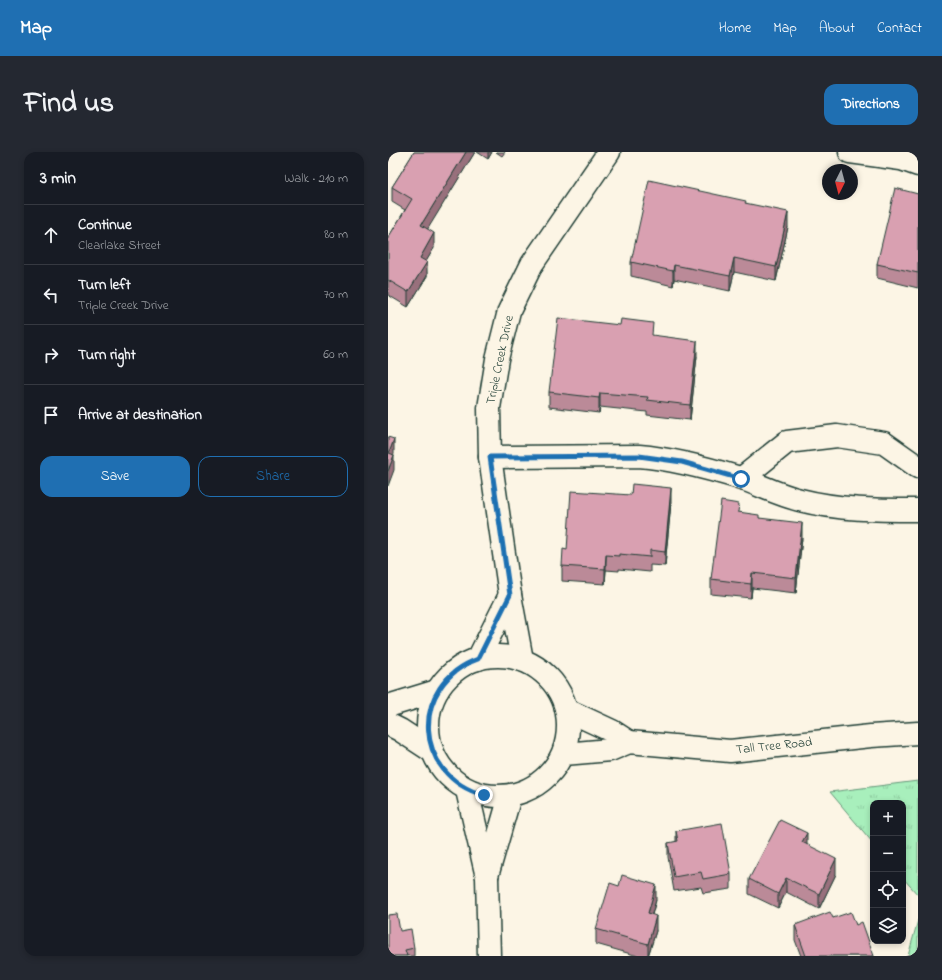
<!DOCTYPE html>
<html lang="en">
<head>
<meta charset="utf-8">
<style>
	body { margin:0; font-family:"Indie Flower",sans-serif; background:#242831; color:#f1f3f6 }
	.controls { position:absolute; right:12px; bottom:12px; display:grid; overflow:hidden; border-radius:8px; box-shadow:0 2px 6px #0003 }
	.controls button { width:36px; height:36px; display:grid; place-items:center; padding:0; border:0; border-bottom:1px solid #363941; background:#171b24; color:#f1f3f6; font:20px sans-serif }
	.compass { position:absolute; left:434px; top:12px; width:36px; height:36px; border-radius:50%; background:#171b24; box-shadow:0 2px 6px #0003; rotate:186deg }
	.stop { position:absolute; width:12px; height:12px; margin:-9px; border:3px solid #1f6fb2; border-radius:50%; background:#fff }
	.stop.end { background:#1f6fb2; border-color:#fff; box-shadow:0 1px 4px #0008 }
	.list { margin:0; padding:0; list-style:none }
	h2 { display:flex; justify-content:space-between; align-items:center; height:52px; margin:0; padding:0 16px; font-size:17px }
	h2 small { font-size:13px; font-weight:400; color:#9ea1a6 }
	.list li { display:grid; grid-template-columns:26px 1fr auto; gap:12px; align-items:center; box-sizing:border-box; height:60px; padding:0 16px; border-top:1px solid #363941 }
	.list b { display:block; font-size:15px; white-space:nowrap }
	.list p { margin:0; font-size:13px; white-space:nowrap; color:#9ea1a6 }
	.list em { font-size:13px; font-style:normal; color:#9ea1a6 }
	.actions { display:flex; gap:8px; padding:12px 16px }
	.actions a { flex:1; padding:9px 0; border:1px solid #1f6fb2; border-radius:12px; text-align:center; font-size:14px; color:#1f6fb2 }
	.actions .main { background:#1f6fb2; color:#fff }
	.icon { flex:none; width:22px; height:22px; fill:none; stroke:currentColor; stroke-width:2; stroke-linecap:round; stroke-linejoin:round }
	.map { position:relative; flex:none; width:530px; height:804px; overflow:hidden; border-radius:12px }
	header { display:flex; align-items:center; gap:24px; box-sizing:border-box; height:56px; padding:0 20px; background:#1f6fb2; color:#fff }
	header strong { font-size:19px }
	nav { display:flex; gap:22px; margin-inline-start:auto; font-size:14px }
	.intro { display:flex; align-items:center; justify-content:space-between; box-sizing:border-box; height:96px; padding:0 24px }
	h1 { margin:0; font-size:28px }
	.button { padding:10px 18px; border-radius:12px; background:#1f6fb2; color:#fff; font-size:14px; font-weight:700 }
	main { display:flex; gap:24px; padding:0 24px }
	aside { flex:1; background:#171b24; border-radius:12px; box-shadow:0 2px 6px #0003 }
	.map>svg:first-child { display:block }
</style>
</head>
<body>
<header>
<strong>Map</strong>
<nav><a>Home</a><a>Map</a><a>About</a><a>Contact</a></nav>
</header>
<div class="intro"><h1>Find us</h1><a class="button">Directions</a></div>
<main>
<aside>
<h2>3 min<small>Walk · 210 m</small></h2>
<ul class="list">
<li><svg class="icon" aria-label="ahead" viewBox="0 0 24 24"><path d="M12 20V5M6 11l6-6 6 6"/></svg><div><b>Continue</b><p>Clearlake Street</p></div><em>80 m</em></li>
<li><svg class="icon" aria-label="left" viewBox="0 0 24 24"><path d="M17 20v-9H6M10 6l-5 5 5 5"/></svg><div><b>Turn left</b><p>Triple Creek Drive</p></div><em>70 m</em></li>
<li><svg class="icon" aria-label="right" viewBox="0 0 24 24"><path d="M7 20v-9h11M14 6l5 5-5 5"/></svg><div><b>Turn right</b></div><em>60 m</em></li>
<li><svg class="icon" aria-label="arrive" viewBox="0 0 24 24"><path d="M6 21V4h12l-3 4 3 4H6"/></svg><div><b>Arrive at destination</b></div></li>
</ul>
<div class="actions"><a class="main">Save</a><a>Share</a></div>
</aside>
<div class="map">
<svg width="530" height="804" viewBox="0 0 530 804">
	<defs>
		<pattern id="grass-tufts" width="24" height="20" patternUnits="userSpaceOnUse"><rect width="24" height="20" fill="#a8efbc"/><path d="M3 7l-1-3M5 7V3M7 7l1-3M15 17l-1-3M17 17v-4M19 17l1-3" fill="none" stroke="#90cea2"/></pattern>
	</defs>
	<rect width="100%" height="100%" fill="#fcf5e5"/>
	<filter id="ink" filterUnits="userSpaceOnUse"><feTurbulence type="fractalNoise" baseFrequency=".025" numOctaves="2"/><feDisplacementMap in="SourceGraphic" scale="8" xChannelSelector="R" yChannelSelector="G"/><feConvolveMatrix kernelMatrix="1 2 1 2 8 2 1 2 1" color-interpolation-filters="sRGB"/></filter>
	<g filter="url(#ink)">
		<!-- grass -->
		<g fill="url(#grass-tufts)" stroke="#649678">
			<path d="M530 629V743L515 726V651H485V691L442 640Z"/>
			<path d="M530 768V804H520Z"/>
		</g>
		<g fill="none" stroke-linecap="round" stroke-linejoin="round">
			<defs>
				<g id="minor">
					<path d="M462 0 513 7 530 13"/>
					<path d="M102 305 251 304C286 307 319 316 352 326 372 333 391 343 412 348 451 358 490 358 530 358"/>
					<path d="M353 327 399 290 449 284 496 291 530 315"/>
					<circle cx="110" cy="574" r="70"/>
					<path d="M90 507 122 443"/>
					<path d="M134 508 122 443 102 305 101 256 109 207 121 159 144 112 221 0"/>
					<path d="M0 554 49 539"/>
					<path d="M179 558 224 579 241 590"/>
					<path d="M0 572 12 578 44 599"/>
					<path d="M176 602 222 598 241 590 342 599 483 584 530 581"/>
					<path d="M79 638 99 725 101 804"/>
					<path d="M99 724 122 644"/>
				</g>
			</defs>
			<!-- minor casing -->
			<use href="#minor" stroke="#1f3d34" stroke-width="25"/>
			<!-- minor -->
			<use href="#minor" stroke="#fcf5e5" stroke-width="22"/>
		</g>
		<!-- wall -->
		<g fill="#bb8a98" stroke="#1f3d34">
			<path d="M26 0H87L39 77 46 96 38 109 39 124 20 155 0 143V86L17 58 4 50V35Z"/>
			<path d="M89 0H104L100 7Z"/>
			<path d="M108 0H117L114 4Z"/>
			<path d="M530 42V136L489 126V112Z"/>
			<path d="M358 51 400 75 388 129 346 120 342 139 286 127 285 134 243 124V110Z"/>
			<path d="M265 184 309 204 302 268 259 263V260L212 255 211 261 161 255V240Z"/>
			<path d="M283 351 277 414 262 413V420L231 417V419L218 418 217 432 174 429V414L179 398Z"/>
			<path d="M351 360 371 366 414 386 408 441 364 436 363 446 323 442V427Z"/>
			<path d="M288 679 343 722V737L315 741 313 735 286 739 280 705V691L288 690Z"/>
			<path d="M419 693 448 722 431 757 398 740 390 756 361 742V727Z"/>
			<path d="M268 748 264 763 268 779 260 804H250L208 792V777Z"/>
			<path d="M445 766 468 773 486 804H413L407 788V773Z"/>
			<path d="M12 779 26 796V804H0Z"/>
		</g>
		<!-- shaded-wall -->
		<g fill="#98707c" stroke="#1f3d34">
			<path d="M78 0H87L33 88V73Z"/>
			<path d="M100 0H104L100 7Z"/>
			<path d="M400 60V75L388 129V115Z"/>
			<path d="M46 81V96L32 120V106Z"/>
			<path d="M346 106V120L342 139V124Z"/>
			<path d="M39 110V124L20 155V140Z"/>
			<path d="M286 113V127L285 134V119Z"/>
			<path d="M309 189V204L302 268V253Z"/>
			<path d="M212 241V255L211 261V246Z"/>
			<path d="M6 287V302L1 315V301Z"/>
			<path d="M6 303V318L0 334V319Z"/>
			<path d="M283 336V351L277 414V400Z"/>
			<path d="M414 371V386L408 441V426Z"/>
			<path d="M218 403V418L217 432V417Z"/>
			<path d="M364 421V436L363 446V432Z"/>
			<path d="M419 681V696L414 690Z"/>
			<path d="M448 707V722L431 757V742Z"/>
			<path d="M398 726V740L390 756V742Z"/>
			<path d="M268 733V748L260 776V761Z"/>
			<path d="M268 764V779L260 804V792Z"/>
		</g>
		<!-- building -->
		<g fill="#d9a0b1" stroke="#1f3d34">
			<path d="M26 0H78L33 73 46 81 32 106 39 110 20 140 0 128V86L24 47 4 35Z"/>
			<path d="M261 28 358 49 357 51 400 60 388 115 346 106 342 124 286 113 285 119 243 110Z"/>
			<path d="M507 36 530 42V121L489 112Z"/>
			<path d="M170 166 232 173 233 167 265 171 264 183 309 189 302 253 259 248 260 245 212 241 211 246 161 240Z"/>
			<path d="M0 285 6 287 1 301 6 303 0 319Z"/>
			<path d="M244 332 283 336 277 400 262 398V405L231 402V404L218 403 217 417 174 414 175 397 179 398 183 339 243 343Z"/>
			<path d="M333 349 351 352 350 360 371 363V366L414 371 408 426 364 421 363 432 323 427Z"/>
			<path d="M392 668 419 681 414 690 448 707 431 742 398 726 390 742 361 727Z"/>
			<path d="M334 671 343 722 315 727 313 720 286 725 280 691 290 689 288 679Z"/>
			<path d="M234 723 268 733 260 761 268 764 260 792 208 777 222 731 231 734Z"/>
			<path d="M442 760 445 766 463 760 468 773 474 770 486 804H418L407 773Z"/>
			<path d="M9 762 12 779 23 777 26 796 17 798 19 804H0V763Z"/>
		</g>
	</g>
	<g fill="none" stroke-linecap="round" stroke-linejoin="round" filter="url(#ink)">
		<!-- route -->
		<path stroke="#1f6fb2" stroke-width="5" d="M96 643C25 624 21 532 90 507L122 443 102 305 251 304 294 310 353 327"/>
	</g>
	<g text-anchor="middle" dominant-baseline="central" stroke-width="3" stroke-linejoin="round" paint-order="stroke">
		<!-- street labels -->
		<g font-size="13" fill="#1f3d34" stroke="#fcf5e5">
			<text transform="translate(112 208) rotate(-78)">Triple Creek Drive</text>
			<text transform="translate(386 594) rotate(-6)">Tall Tree Road</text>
		</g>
	</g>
</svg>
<div class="controls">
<button>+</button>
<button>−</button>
<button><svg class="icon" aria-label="locate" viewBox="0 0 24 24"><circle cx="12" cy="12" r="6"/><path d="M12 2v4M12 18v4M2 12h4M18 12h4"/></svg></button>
<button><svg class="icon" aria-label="layers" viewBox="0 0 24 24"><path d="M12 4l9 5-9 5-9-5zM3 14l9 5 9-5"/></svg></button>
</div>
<svg class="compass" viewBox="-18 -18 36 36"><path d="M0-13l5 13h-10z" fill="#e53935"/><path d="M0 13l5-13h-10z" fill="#9ea1a6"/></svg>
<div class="stop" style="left:353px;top:327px"></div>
<div class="stop end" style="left:96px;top:643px"></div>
</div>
</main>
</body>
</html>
